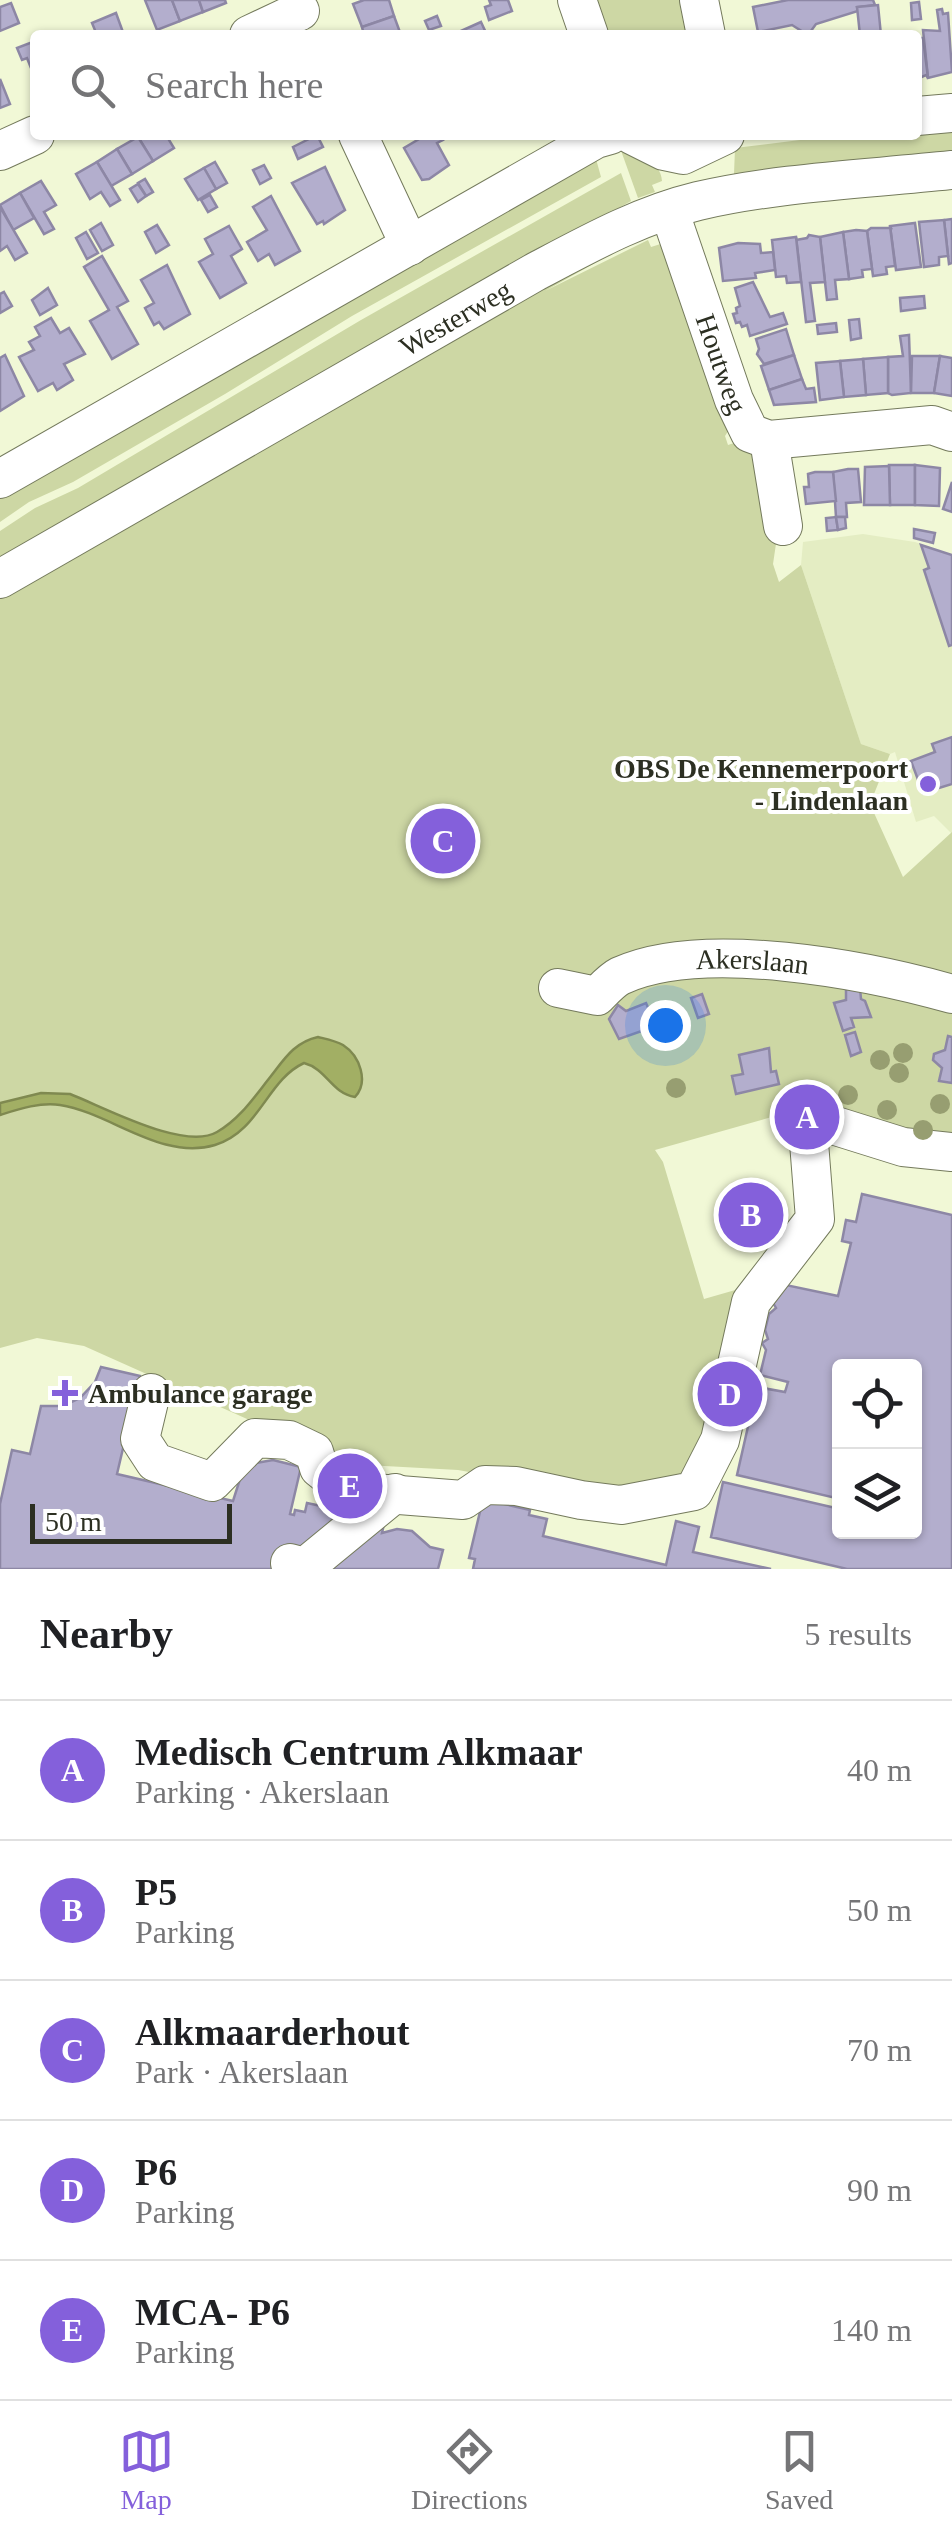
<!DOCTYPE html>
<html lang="en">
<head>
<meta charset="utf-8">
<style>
	body { margin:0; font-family:"Times New Roman",serif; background:#f2f2f2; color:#202124 }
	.controls { position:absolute; right:30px; bottom:30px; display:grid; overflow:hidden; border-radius:10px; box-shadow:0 2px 8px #0004 }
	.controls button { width:90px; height:90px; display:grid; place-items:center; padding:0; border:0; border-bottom:2px solid #e0e0e0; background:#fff; color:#202124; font:50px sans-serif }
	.scale { position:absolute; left:30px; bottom:25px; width:202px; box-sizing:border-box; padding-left:10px; border:5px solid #2c2f22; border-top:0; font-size:28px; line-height:35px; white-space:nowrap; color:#2c2f22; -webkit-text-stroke:8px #fff; paint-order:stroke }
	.you { position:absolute; left:665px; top:1025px; width:35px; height:35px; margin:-25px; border:8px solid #fff; border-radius:50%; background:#1a73e8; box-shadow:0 0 0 15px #1a73e833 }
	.badge { display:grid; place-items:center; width:65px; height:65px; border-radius:50%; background:#8460db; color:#fff; font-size:32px; font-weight:700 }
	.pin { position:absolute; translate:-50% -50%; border:5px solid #fff; box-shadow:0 2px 10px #0006 }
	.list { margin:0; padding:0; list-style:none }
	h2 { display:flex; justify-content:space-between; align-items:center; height:130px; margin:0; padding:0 40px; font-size:42px }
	h2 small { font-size:32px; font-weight:400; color:#757577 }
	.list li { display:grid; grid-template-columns:65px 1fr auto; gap:30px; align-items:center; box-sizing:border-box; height:140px; padding:0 40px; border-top:2px solid #e0e0e0 }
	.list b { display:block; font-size:38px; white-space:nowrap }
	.list p { margin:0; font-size:32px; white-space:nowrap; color:#757577 }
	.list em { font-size:32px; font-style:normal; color:#757577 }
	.icon { flex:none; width:55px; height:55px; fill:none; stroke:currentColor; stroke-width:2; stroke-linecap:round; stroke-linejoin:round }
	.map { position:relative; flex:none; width:952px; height:1569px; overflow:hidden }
	.search { position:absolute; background:#fff; box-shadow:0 2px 8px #0004; left:30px; right:30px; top:30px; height:110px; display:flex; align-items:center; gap:25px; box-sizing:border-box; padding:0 35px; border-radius:10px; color:#757577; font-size:38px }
	.sheet { height:830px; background:#fff }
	nav { display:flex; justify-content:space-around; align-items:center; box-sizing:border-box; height:140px; border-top:2px solid #e0e0e0; background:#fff; font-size:28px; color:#757577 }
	nav a { display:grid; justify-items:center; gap:5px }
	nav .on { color:#8460db }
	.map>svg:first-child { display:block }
</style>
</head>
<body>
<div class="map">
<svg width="952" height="1569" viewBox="0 0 952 1569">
	<rect width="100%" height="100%" fill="#f1f8d6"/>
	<!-- built -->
	<path fill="#e4edc3" d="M863 534 915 542 952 555V834L934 816 916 822 895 752 890 754 861 744 801 565 803 542Z"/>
	<!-- green -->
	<g fill="#cdd7a4">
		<path d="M587 0H691L698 35H599Z"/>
		<path d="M952 120V158L805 173 734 174 735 148 840 135H917V125Z"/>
		<path d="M619 145C635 154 661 160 662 181L652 185 655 192 638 198Z"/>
		<path d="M593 148 601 177 352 316 225 394 73 482 29 502 0 522V489Z"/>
		<path d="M621 173 631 201 0 565V531L35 508 78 488 361 320Z"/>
		<path d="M648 240 651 247 670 241 734 422 725 436 728 445 740 441 764 464 777 537 773 564 779 582 801 565 861 744 890 754 870 804 903 877 952 832V1145L807 1107 655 1150 663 1162 704 1299 770 1280 692 1470 620 1499 458 1470 348 1464 84 1346 37 1338 0 1348V594L562 271 618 250 545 291Z"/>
	</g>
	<!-- water -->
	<path fill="#a2af64" stroke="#7f8950" stroke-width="2.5" d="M318 1037C326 1039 336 1041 343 1045 360 1056 369 1082 355 1097 331 1093 327 1069 304 1063 267 1080 260 1131 215 1145 161 1161 111 1113 60 1105 40 1102 19 1109 0 1115V1103L41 1093 70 1094C104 1107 184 1151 217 1132 240 1119 255 1096 271 1076 285 1058 295 1042 318 1037Z"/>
	<!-- building -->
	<g fill="#b3aecd" stroke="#8d87a5" stroke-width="2.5">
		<path d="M145 0H172L180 21 157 30Z"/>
		<path d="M172 0H199L203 12 180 21Z"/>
		<path d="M199 0H225L226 3 203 12Z"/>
		<path d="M364 0H389L394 16 362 27 353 4Z"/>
		<path d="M489 0H508L512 11 489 20 485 7 491 5Z"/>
		<path d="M788 0H873L875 5 857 7 858 11 816 24 808 35 792 25 758 32 753 7Z"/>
		<path d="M919 2 921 19 912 20 911 3Z"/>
		<path d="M11 3 19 23 0 31V7Z"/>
		<path d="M878 5 881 35H860L857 7Z"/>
		<path d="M942 9 943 14 948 13 952 72 928 78 923 30 940 31 937 10Z"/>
		<path d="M116 13 124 35H97L92 23Z"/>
		<path d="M394 16 401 35H364L362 27Z"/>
		<path d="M437 16 441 26 429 30 425 21Z"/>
		<path d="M481 22 487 35H452Z"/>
		<path d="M917 38H923L928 78 926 75 917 79Z"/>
		<path d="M35 41V78L27 58 22 60 17 48Z"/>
		<path d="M0 79 10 104 0 108Z"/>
		<path d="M141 135H166L174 148 153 161 138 137Z"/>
		<path d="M317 135 323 147 298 159 293 147Z"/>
		<path d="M417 135H440L443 140 437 143 449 165 429 179 422 180 404 148 419 139Z"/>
		<path d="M138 137 153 161 132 174 117 149Z"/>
		<path d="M117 149 132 174 111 186 97 162Z"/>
		<path d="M97 162 120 200 110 206 101 192 90 199 76 174Z"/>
		<path d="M215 162 227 183 216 189 204 168Z"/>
		<path d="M264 165 271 178 260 184 253 170Z"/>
		<path d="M325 167 345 210 324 224 323 221 317 224 292 183Z"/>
		<path d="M204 168 216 189 198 200 185 179Z"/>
		<path d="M145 179 153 192 146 196 138 183Z"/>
		<path d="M41 181 56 205 44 212 54 229 44 234 20 193Z"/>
		<path d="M138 184 146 196 138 202 130 189Z"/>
		<path d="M20 193 34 218 13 230 0 205Z"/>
		<path d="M210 195 217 207 208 212 201 200Z"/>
		<path d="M271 196 300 251 275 265 269 254 258 261 247 242 267 230 253 207Z"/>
		<path d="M0 207 27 253 15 260 7 246 0 251Z"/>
		<path d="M952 219V263L949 264 944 220Z"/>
		<path d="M944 220 948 256 939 257V265L924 267 919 222Z"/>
		<path d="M101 223 113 245 102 251 90 230Z"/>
		<path d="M915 223 921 267 896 270 890 226Z"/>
		<path d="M157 225 169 245 156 253 145 232Z"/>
		<path d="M229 226 242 249 231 256 246 283 220 298 199 262 213 254 205 239Z"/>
		<path d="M890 226 895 266 886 267 887 274 873 276 867 231 871 228H891Z"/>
		<path d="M856 230 867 231 872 269 862 270 863 277 849 279 843 232Z"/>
		<path d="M86 232 98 253 87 259 76 238Z"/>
		<path d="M843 232 849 279 835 280 837 299 827 300 820 237Z"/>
		<path d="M809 235 820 237 825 282 810 283 815 321 806 322 796 237V240L807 238Z"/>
		<path d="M796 237 801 282 787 283 786 276 776 277 772 240Z"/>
		<path d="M738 243 760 244 761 253 773 252 775 270 755 273 756 278 723 281 719 248Z"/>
		<path d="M102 256 128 301 117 307 138 344 112 359 90 321 109 310 84 267Z"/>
		<path d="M167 265 190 314 164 329 159 322 154 325 145 308 154 303 141 280Z"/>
		<path d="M753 282 770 317 783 313 787 324 750 336 747 325 742 327 740 322 736 323 733 314 737 313 736 308 740 306 735 288Z"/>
		<path d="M48 288 57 305 40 315 32 300Z"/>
		<path d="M4 292 12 306 0 313V294Z"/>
		<path d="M924 296 925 308 901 311 900 298Z"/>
		<path d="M51 318 60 333 69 328 85 354 64 364 73 380 57 390 53 383 38 391 19 357 34 350 29 342 40 336 35 327Z"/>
		<path d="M859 319 861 338 851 340 849 320Z"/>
		<path d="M836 323 837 332 818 334 817 325Z"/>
		<path d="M786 329 794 355 764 364 757 354 759 349 756 339Z"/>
		<path d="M909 335 911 393 892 395 888 393V357L903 356 900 336Z"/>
		<path d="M5 355 24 396 0 411V358Z"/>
		<path d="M794 355 802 379 769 390 761 366Z"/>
		<path d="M912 356H940L934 393H911Z"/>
		<path d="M940 356 952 358V396L934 393Z"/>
		<path d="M888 357V393L866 395 863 359Z"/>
		<path d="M863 359 866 395 844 397 840 361Z"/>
		<path d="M840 361 844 397 820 400 816 363Z"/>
		<path d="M802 379 806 389 814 388 816 402 774 405 769 390Z"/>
		<path d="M889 465H915V505H890Z"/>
		<path d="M915 465 940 468 939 506 915 505Z"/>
		<path d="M889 466 890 505H864L865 467Z"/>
		<path d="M848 469H858L861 502 846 503 847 517H836L833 472Z"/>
		<path d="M815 472H833L836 501 806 504 804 487H809L808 474Z"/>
		<path d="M952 482V512L943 509Z"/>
		<path d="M836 517 838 530 827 531 826 518Z"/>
		<path d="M836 517H845L846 528 838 530Z"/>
		<path d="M914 529 935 533 933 543 914 538Z"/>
		<path d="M921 545 952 555V645L949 646 924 570 929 568Z"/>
		<path d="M952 737V784L923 793 911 761 935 752 932 744Z"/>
		<path d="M846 988H860L861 999 865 1001 871 1017 851 1018 854 1027 843 1031 834 1003 846 1000Z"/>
		<path d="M702 994 709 1014 698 1018 691 998Z"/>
		<path d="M646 1003 656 1026 619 1039 609 1019 618 1005 626 1011Z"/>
		<path d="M855 1032 861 1052 851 1056 845 1035Z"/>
		<path d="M948 1036 952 1037V1083L939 1081 942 1068 933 1060 934 1054 945 1050Z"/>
		<path d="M769 1048 771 1072 776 1071 779 1084 736 1094 732 1076 743 1074 739 1055Z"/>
		<path d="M862 1194 952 1215V1569H847L711 1537 723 1482 840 1509V1532H914V1366H840V1499L737 1475 757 1387 785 1392 788 1382 760 1375 766 1350 762 1343 768 1339 765 1330 769 1314 776 1308 772 1301 786 1285 838 1296 851 1243 842 1241 846 1220 856 1222Z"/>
		<path d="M101 1367 140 1376 117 1474 233 1501 241 1476 256 1463 273 1460 301 1467 290 1514 294 1515 295 1510 305 1512 307 1503 335 1509 336 1504 388 1506 382 1533 397 1529 412 1531 430 1547 443 1550 438 1569H0V1504L12 1450 30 1454 41 1406H63L80 1398 95 1382Z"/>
		<path d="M483 1499 530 1510 529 1515 547 1519 543 1536 666 1565 676 1521 699 1527 693 1552 771 1569H473L475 1559 469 1558Z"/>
	</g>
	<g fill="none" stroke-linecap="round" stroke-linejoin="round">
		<defs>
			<g id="minor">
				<path d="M577 0 589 35"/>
				<path d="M699 0 706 35"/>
				<path d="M249 35 300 11"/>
				<path d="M917 116 952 113"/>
				<path d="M358 135 410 246"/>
				<path d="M632 135 664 151 683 155 725 135"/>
				<path d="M0 151 35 135"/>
				<path id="s1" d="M669 210 734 400 750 433 769 440 932 425 952 432"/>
				<path d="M769 440 783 526"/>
				<path d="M0 479 596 139 610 135"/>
				<path id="s2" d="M0 579 535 272C588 244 640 215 698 201 780 182 868 179 952 170"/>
				<path id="s3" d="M558 988 597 996C604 989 612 980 620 976 702 938 867 970 952 994"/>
				<path d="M151 1393 140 1439 155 1462 212 1482 255 1438 289 1440 314 1452 319 1468 348 1491 463 1500 485 1485 516 1486 581 1500 621 1505 694 1491 720 1440 751 1302 815 1219 807 1117 903 1147 952 1152"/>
				<path d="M290 1563 305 1567 395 1493"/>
			</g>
		</defs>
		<!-- minor casing -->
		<use href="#minor" stroke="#747a5c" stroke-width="40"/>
		<!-- minor -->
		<use href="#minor" stroke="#fff" stroke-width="38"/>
	</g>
	<!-- trees -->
	<g fill="#979e71">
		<circle cx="903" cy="1053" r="10"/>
		<circle cx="880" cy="1060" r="10"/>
		<circle cx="899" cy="1073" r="10"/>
		<circle cx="676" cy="1088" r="10"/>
		<circle cx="848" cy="1095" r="10"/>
		<circle cx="940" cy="1104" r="10"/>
		<circle cx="887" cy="1110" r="10"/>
		<circle cx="923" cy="1130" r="10"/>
	</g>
	<!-- markers -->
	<g fill="#8460db" stroke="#fff" stroke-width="4">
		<circle cx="928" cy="784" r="10"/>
		<path d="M60 1378h10v10h10v10h-10v10h-10v-10h-10v-10h10z"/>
	</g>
	<g text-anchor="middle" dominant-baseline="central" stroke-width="8" stroke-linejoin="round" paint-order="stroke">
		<!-- street labels -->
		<g font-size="28" fill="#2c2f22" stroke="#fff">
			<text stroke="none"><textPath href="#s2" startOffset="525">Westerweg</textPath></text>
			<text stroke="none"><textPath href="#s1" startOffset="162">Houtweg</textPath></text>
			<text stroke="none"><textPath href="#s3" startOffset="205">Akerslaan</textPath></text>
		</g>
		<!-- poi labels -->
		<g font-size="28" font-weight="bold" fill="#2c2f22" stroke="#fff" text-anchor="end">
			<text x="908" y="768">OBS De Kennemerpoort<tspan x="908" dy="32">- Lindenlaan</tspan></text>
			<text x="88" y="1393" text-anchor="start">Ambulance garage</text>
		</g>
	</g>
</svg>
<div class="controls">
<button><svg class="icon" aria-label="locate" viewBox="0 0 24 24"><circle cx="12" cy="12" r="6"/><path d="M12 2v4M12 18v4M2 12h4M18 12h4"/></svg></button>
<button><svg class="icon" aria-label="layers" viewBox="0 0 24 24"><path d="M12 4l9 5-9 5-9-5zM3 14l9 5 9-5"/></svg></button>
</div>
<div class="scale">50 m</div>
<div class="you"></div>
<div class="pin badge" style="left:807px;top:1117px">A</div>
<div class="pin badge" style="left:751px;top:1215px">B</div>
<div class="pin badge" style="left:443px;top:841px">C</div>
<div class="pin badge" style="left:730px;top:1394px">D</div>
<div class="pin badge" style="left:350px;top:1486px">E</div>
<div class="search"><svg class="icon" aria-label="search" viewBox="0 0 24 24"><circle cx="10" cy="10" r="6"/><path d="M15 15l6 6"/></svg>Search here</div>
</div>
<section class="sheet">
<h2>Nearby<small>5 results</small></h2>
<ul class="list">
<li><span class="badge">A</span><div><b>Medisch Centrum Alkmaar</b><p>Parking · Akerslaan</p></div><em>40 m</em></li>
<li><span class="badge">B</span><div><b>P5</b><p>Parking</p></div><em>50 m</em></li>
<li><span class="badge">C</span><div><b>Alkmaarderhout</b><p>Park · Akerslaan</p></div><em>70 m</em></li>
<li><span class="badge">D</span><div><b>P6</b><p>Parking</p></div><em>90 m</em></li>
<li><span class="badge">E</span><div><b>MCA- P6</b><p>Parking</p></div><em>140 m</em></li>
</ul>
</section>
<nav>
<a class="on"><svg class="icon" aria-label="map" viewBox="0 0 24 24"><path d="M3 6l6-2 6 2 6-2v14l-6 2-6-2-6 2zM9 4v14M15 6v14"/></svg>Map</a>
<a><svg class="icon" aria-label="directions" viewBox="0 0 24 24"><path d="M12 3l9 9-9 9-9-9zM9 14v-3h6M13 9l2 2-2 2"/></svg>Directions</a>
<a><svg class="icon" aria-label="saved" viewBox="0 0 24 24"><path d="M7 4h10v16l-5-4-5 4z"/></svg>Saved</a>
</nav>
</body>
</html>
